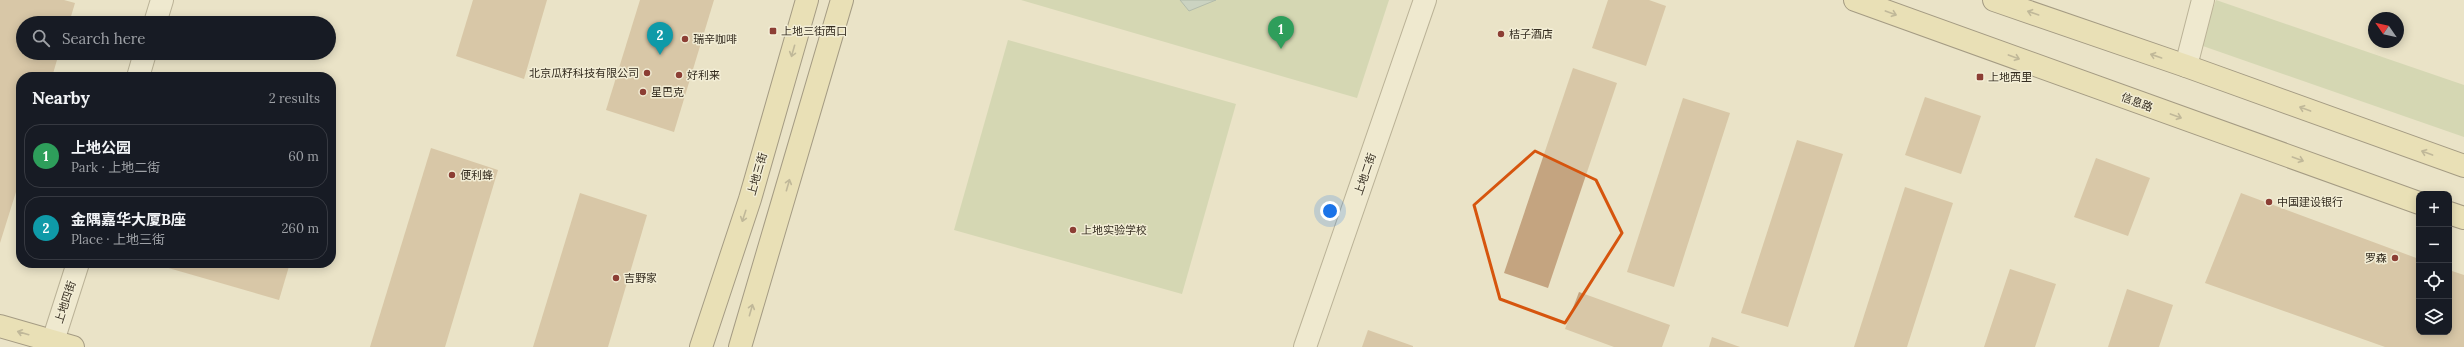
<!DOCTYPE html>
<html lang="en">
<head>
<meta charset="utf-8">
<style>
	body { margin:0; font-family:Lora,"Noto Sans SC",serif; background:#242831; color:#f1f3f6 }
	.controls { position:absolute; right:12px; bottom:12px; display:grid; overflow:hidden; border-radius:8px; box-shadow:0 2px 10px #0003 }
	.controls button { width:36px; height:36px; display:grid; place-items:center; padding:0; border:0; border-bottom:1px solid #363941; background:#171b24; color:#f1f3f6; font:20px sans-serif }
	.compass { position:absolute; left:2368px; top:12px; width:36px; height:36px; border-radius:50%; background:#171b24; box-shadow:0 2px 10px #0003; rotate:304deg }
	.you { position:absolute; left:1330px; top:211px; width:14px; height:14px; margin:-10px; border:3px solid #fff; border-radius:50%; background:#1a73e8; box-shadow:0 0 0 6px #1a73e833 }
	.badge { display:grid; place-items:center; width:26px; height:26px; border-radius:50%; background:#8c9099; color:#fff; font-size:13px; font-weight:700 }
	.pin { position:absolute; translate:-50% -33px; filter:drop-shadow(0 1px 2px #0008) }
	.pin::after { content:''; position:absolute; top:21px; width:14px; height:12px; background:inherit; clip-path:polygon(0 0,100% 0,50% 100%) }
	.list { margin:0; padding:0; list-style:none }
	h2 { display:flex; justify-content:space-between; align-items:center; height:52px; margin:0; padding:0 16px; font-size:17px }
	h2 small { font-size:13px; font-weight:400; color:#9ea1a6 }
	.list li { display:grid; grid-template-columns:26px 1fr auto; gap:12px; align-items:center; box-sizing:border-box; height:64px; margin:0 8px 8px; padding:0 8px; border:1px solid #363941; border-radius:16px }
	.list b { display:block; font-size:15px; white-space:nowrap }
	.list p { margin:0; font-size:13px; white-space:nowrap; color:#9ea1a6 }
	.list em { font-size:13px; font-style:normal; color:#9ea1a6 }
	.icon { flex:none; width:22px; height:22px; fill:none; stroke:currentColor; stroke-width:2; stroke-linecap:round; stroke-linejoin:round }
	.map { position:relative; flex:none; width:2464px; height:347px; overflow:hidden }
	.search { position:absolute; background:#171b24; box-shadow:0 2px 10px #0003; left:16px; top:16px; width:320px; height:44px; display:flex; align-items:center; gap:10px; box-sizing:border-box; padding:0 14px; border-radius:22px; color:#9ea1a6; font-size:15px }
	.panel { position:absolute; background:#171b24; box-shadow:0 2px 10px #0003; left:16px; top:72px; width:320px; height:196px; border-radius:16px }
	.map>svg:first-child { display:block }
</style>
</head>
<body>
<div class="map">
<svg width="2464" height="347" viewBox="0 0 2464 347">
	<rect width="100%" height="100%" fill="#eae3c7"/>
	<!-- green -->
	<g fill="#bdc79c">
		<path d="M1021 0H1389L1357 98Z"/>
		<path d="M2216 0 2464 85V137L2200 45Z"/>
		<path d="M1008 40 1236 104 1182 294 954 230Z"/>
	</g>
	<!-- water -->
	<path fill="#a7beba" stroke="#6f8b88" d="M1180 0H1216L1189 11Z"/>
	<!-- building -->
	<g fill="#c4a480">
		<path d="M0 0H64L75 3 69 23H23V53H59L52 77H21V176L0 243Z"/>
		<path d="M473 0H547L524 79 456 56Z"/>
		<path d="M640 0H714L674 132 606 110Z"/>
		<path d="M1608 0H1649L1666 6 1646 66 1592 48Z"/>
		<path d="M1573 68 1617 83 1548 288 1504 273Z"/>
		<path d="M1925 97 1981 116 1961 174 1905 155Z"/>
		<path d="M1683 98 1730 113 1674 287 1627 272Z"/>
		<path d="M1797 140 1843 154 1788 327 1741 313Z"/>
		<path d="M431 148 498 170 445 347H370Z"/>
		<path d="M2096 158 2150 178 2128 236 2074 217Z"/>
		<path d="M1905 187 1953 203 1907 347H1854Z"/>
		<path d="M580 193 647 215 608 347H533Z"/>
		<path d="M2241 193 2419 259V332H2449V270L2464 275V347H2385L2205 283Z"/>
		<path d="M166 263H290L279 300 165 267Z"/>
		<path d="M2010 269 2056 284 2035 347H1984Z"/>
		<path d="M2127 289 2173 305 2159 347H2108Z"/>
		<path d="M1579 292 1670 325 1662 347H1614L1565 329Z"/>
		<path d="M1368 330 1413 346V347H1362Z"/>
		<path d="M1712 337 1740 347H1709Z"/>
	</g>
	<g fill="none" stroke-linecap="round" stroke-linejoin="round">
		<defs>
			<g id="minor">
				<path d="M155 23 162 0"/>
				<path d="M2186 66 2203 0"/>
				<path d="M138 77 145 53"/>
				<path d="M53 341 78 263"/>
				<path d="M1305 347 1425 0"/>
			</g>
			<g id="major">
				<path d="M1855 0 2419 203"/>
				<path d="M1994 0 2186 66 2464 166"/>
				<path d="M2449 213 2464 218"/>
				<path d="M0 326 73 347"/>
				<path d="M701 347 750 199 807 0"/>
				<path d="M740 347 842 0"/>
			</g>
		</defs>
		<!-- minor casing -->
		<use href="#minor" stroke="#83765e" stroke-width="24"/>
		<!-- major casing -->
		<use href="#major" stroke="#524432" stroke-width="24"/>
		<!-- minor -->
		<use href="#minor" stroke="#f5f0d9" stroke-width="22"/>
		<!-- major -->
		<use href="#major" stroke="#e9dba3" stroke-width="22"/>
	</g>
	<!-- one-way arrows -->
	<defs><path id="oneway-shaft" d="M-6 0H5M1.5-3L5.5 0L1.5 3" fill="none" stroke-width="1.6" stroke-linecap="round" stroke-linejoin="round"/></defs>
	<g stroke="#8f8462">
		<use href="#oneway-shaft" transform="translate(1891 13) rotate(20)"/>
		<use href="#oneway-shaft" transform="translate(2033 13) rotate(-161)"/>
		<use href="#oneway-shaft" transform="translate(793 51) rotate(106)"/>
		<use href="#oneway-shaft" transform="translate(2156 56) rotate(-161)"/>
		<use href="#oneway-shaft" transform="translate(2014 57) rotate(20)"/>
		<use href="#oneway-shaft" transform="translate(2305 109) rotate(-160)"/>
		<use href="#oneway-shaft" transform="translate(2176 116) rotate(20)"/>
		<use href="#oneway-shaft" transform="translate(2427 153) rotate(-160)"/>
		<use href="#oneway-shaft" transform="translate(2298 159) rotate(20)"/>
		<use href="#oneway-shaft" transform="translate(788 185) rotate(-74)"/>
		<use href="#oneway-shaft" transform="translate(744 216) rotate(108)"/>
		<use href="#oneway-shaft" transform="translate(751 310) rotate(-74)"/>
		<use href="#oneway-shaft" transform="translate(23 333) rotate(-164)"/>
	</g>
	<!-- marked area -->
	<path d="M0 0H2464V347H0ZM1535 151 1596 180 1622 233 1565 323 1500 299 1474 205Z" fill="#eae3c7" fill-opacity=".55" fill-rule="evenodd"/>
	<path fill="none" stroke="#d6550e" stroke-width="3" stroke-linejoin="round" d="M1535 151 1596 180 1622 233 1565 323 1500 299 1474 205Z"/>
	<!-- markers -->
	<g fill="#8c3e34" stroke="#f2edd5" stroke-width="1.5">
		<rect x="769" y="27" width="8" height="8" rx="2"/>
		<circle cx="1501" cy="34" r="4"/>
		<circle cx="685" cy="39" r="4"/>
		<circle cx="647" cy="73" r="4"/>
		<circle cx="679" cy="75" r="4"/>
		<rect x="1976" y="73" width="8" height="8" rx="2"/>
		<circle cx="643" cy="92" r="4"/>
		<circle cx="452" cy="175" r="4"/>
		<circle cx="2269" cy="202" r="4"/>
		<circle cx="1073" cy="230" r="4"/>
		<circle cx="2395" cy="258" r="4"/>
		<circle cx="616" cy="278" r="4"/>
	</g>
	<g text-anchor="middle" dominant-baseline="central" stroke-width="3" stroke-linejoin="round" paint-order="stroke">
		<!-- poi labels -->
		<g font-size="11" fill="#352d20" stroke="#f2edd5" text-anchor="start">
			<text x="781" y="31">上地三街西口</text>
			<text x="1509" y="34">桔子酒店</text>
			<text x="693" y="39">瑞辛咖啡</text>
			<text x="639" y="73" text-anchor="end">北京瓜籽科技有限公司</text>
			<text x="687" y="75">好利来</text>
			<text x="1988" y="77">上地西里</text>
			<text x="651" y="92">星巴克</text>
			<text x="460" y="175">便利蜂</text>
			<text x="2277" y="202">中国建设银行</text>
			<text x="1081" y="230">上地实验学校</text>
			<text x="2387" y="258" text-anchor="end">罗森</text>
			<text x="624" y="278">吉野家</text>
		</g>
		<!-- street labels -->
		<g font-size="11" fill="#352d20" stroke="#f2edd5">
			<text transform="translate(2137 102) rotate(20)">信息路</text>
			<text transform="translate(757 174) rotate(-74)">上地三街</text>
			<text transform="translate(1365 174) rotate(-71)">上地二街</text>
			<text transform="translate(65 302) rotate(-72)">上地四街</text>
		</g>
	</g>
</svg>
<div class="controls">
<button>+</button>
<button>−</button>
<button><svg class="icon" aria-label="locate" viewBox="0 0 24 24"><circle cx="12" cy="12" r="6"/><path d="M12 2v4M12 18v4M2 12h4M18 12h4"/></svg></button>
<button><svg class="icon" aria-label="layers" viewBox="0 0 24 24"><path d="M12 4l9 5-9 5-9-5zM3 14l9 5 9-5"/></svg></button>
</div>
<svg class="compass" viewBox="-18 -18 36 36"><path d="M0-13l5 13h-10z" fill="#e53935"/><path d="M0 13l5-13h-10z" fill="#9ea1a6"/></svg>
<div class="you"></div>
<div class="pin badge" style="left:1281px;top:49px;background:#2e9e5b">1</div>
<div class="pin badge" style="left:660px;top:55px;background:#0f9aa8">2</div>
<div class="search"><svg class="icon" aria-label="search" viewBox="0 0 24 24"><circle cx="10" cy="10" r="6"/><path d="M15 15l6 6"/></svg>Search here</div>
<section class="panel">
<h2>Nearby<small>2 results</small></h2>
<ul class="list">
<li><span class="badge" style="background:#2e9e5b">1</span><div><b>上地公园</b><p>Park · 上地二街</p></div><em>60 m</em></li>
<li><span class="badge" style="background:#0f9aa8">2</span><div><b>金隅嘉华大厦B座</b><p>Place · 上地三街</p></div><em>260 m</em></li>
</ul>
</section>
</div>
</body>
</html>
